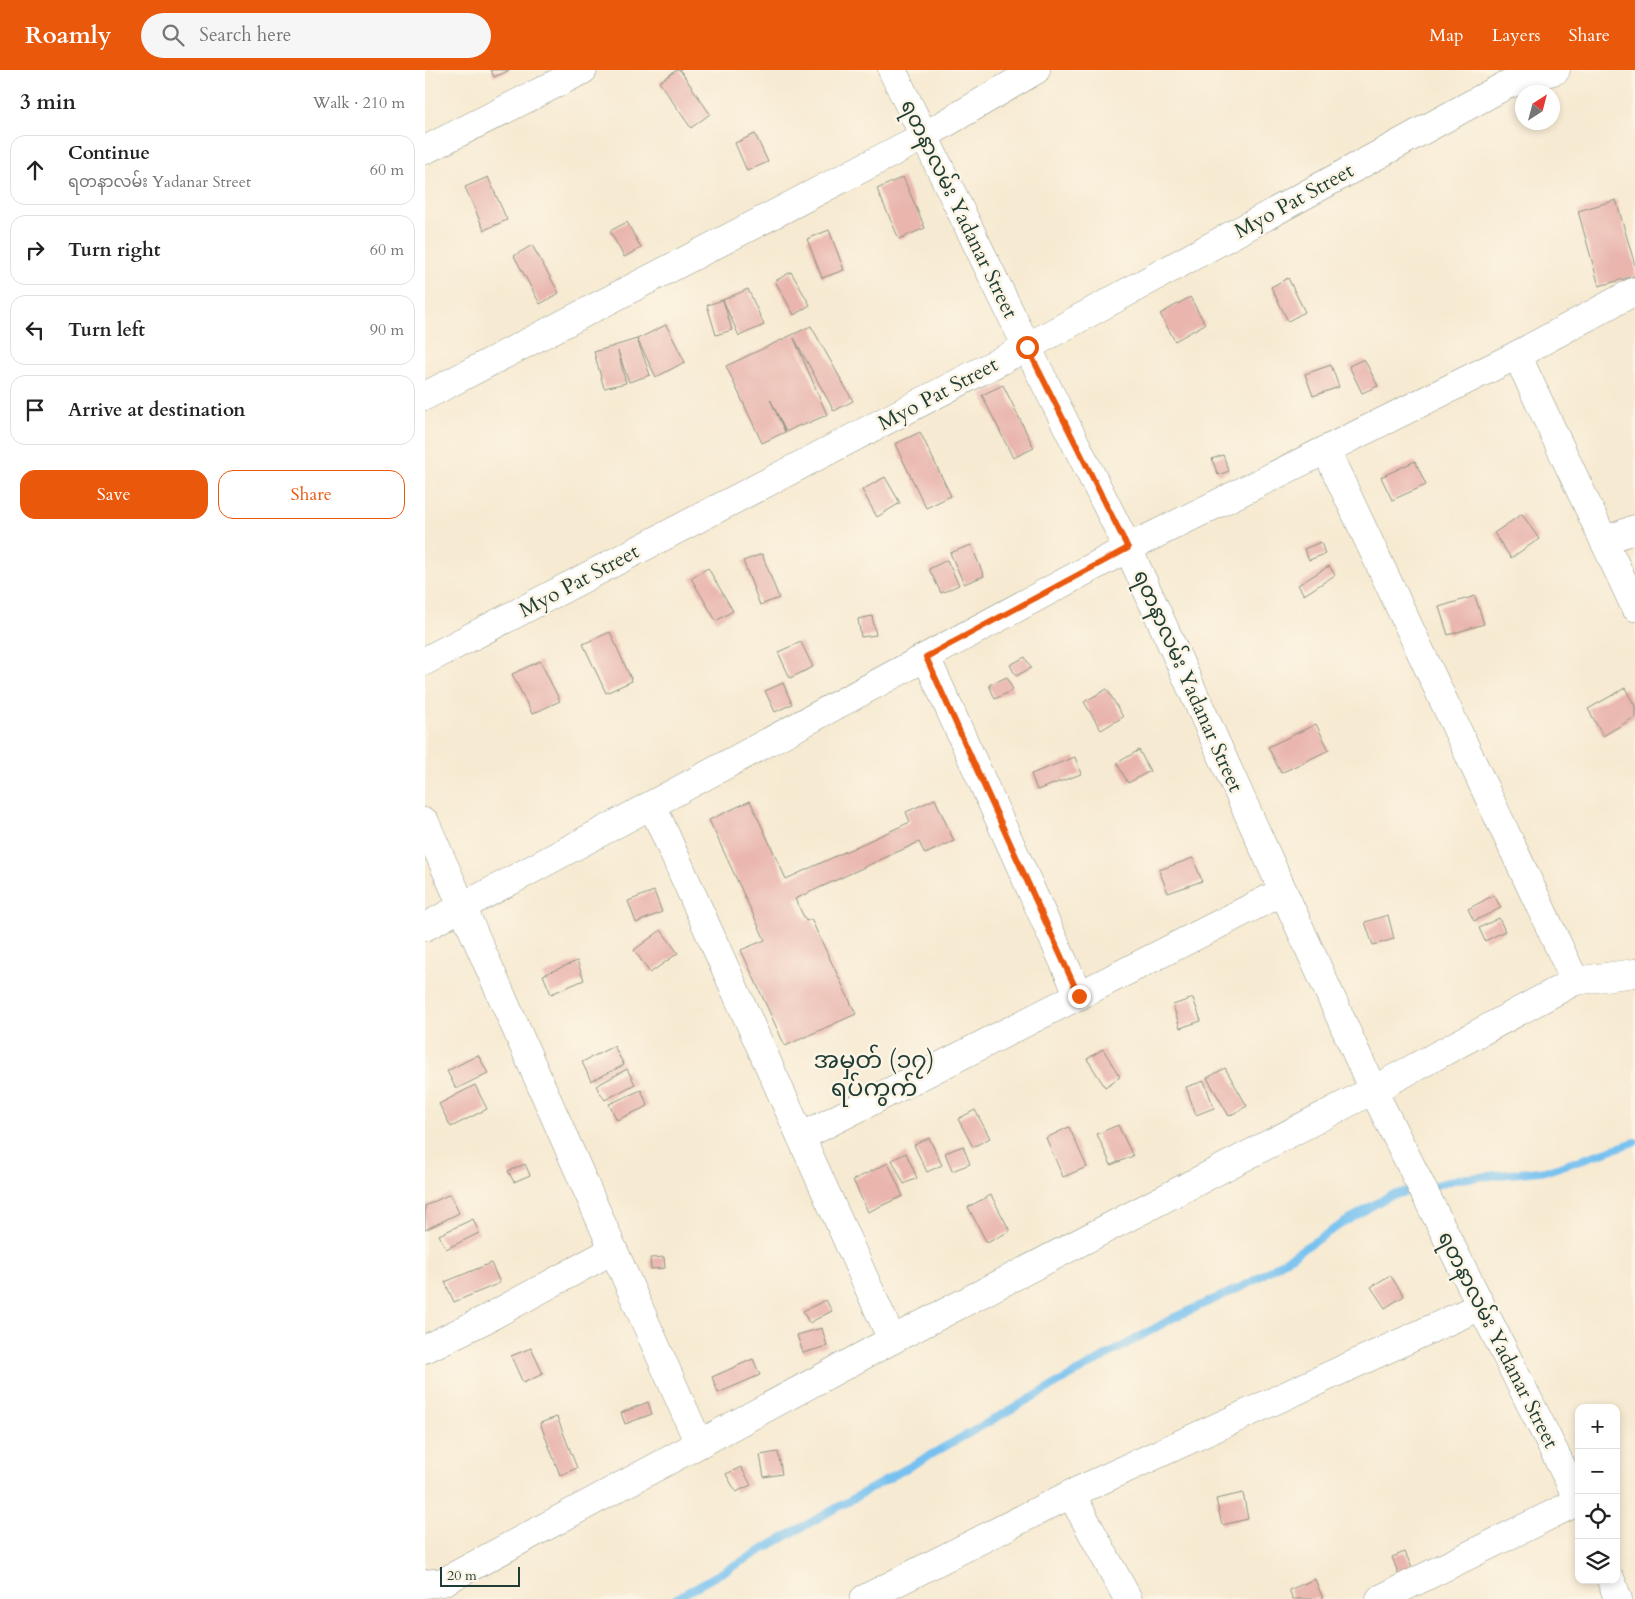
<!DOCTYPE html>
<html lang="en">
<head>
<meta charset="utf-8">
<style>
	body { margin:0; font-family:Cardo,"Noto Sans Myanmar",serif; background:#f6f6f6; color:#222 }
	.controls { position:absolute; right:15px; bottom:15px; display:grid; overflow:hidden; border-radius:10px; box-shadow:0 2px 8px #0003 }
	.controls button { width:45px; height:45px; display:grid; place-items:center; padding:0; border:0; border-bottom:1px solid #e0e0e0; background:#fff; color:#222; font:25px sans-serif }
	.compass { position:absolute; left:1090px; top:15px; width:45px; height:45px; border-radius:50%; background:#fff; box-shadow:0 2px 8px #0003; rotate:36deg }
	.scale { position:absolute; left:15px; bottom:12px; width:80px; box-sizing:border-box; padding-left:5px; border:2px solid #1f3d34; border-top:0; font-size:14px; line-height:18px; white-space:nowrap; color:#1f3d34; -webkit-text-stroke:4px #fcf5e5; paint-order:stroke }
	.stop { position:absolute; width:15px; height:15px; margin:-11px; border:4px solid #ea580c; border-radius:50%; background:#fff }
	.stop.end { background:#ea580c; border-color:#fff; box-shadow:0 1px 5px #0008 }
	.list { margin:0; padding:0; list-style:none }
	h2 { display:flex; justify-content:space-between; align-items:center; height:65px; margin:0; padding:0 20px; font-size:21px }
	h2 small { font-size:16px; font-weight:400; color:#767676 }
	.list li { display:grid; grid-template-columns:32px 1fr auto; gap:15px; align-items:center; box-sizing:border-box; height:70px; margin:0 10px 10px; padding:0 10px; border:1px solid #e0e0e0; border-radius:15px }
	.list b { display:block; font-size:19px; white-space:nowrap }
	.list p { margin:0; font-size:16px; white-space:nowrap; color:#767676 }
	.list em { font-size:16px; font-style:normal; color:#767676 }
	.actions { display:flex; gap:10px; padding:15px 20px }
	.actions a { flex:1; padding:11px 0; border:1px solid #ea580c; border-radius:15px; text-align:center; font-size:18px; color:#ea580c }
	.actions .main { background:#ea580c; color:#fff }
	.icon { flex:none; width:28px; height:28px; fill:none; stroke:currentColor; stroke-width:2; stroke-linecap:round; stroke-linejoin:round }
	.map { position:relative; flex:none; width:1210px; height:1529px; overflow:hidden }
	header { display:flex; align-items:center; gap:30px; box-sizing:border-box; height:70px; padding:0 25px; background:#ea580c; color:#fff }
	header strong { font-size:24px }
	nav { display:flex; gap:28px; margin-inline-start:auto; font-size:18px }
	.search { width:350px; height:45px; background:#f6f6f6; display:flex; align-items:center; gap:12px; box-sizing:border-box; padding:0 18px; border-radius:28px; color:#767676; font-size:19px }
	main { display:flex }
	aside { flex:1; background:#fff }
	.map>svg:first-child { display:block }
</style>
</head>
<body>
<header>
<strong>Roamly</strong>
<div class="search"><svg class="icon" aria-label="search" viewBox="0 0 24 24"><circle cx="10" cy="10" r="6"/><path d="M15 15l6 6"/></svg>Search here</div>
<nav><a>Map</a><a>Layers</a><a>Share</a></nav>
</header>
<main>
<aside>
<h2>3 min<small>Walk · 210 m</small></h2>
<ul class="list">
<li><svg class="icon" aria-label="ahead" viewBox="0 0 24 24"><path d="M12 20V5M6 11l6-6 6 6"/></svg><div><b>Continue</b><p>ရတနာလမ်း Yadanar Street</p></div><em>60 m</em></li>
<li><svg class="icon" aria-label="right" viewBox="0 0 24 24"><path d="M7 20v-9h11M14 6l5 5-5 5"/></svg><div><b>Turn right</b></div><em>60 m</em></li>
<li><svg class="icon" aria-label="left" viewBox="0 0 24 24"><path d="M17 20v-9H6M10 6l-5 5 5 5"/></svg><div><b>Turn left</b></div><em>90 m</em></li>
<li><svg class="icon" aria-label="arrive" viewBox="0 0 24 24"><path d="M6 21V4h12l-3 4 3 4H6"/></svg><div><b>Arrive at destination</b></div></li>
</ul>
<div class="actions"><a class="main">Save</a><a>Share</a></div>
</aside>
<div class="map">
<svg width="1210" height="1529" viewBox="0 0 1210 1529">
	<rect width="100%" height="100%" fill="#fcf5e5"/>
	<filter id="ink" filterUnits="userSpaceOnUse"><feTurbulence type="fractalNoise" baseFrequency=".02" numOctaves="2"/><feDisplacementMap in="SourceGraphic" scale="10" xChannelSelector="R" yChannelSelector="G"/><feConvolveMatrix kernelMatrix="1 2 1 2 8 2 1 2 1" color-interpolation-filters="sRGB"/></filter>
	<filter id="wash" filterUnits="userSpaceOnUse"><feTurbulence type="fractalNoise" baseFrequency=".0096" numOctaves="4" result="noise"/><feDisplacementMap in="SourceGraphic" scale="20" xChannelSelector="R" yChannelSelector="G"/><feGaussianBlur stdDeviation="1.12" result="paint"/><feColorMatrix in="noise" values="0 0 0 0 0 0 0 0 0 0 0 0 0 0 0 0 0 1.4 0 .05"/><feComposite in="paint" operator="in"/></filter>
	<g filter="url(#wash)">
		<rect width="100%" height="100%" fill="#f7ead2"/>
		<g fill="none" stroke-linecap="round" stroke-linejoin="round">
			<!-- stream -->
			<g stroke="#76c1f0" stroke-width="8">
				<path d="M1003 1117 1033 1109 1125 1100 1210 1072"/>
				<path d="M250 1529 748 1248 825 1213 915 1155 964 1126 992 1119"/>
			</g>
		</g>
		<g id="blocks">
			<!-- building -->
			<g fill="#e9b5ad">
				<path d="M66 0H85L69 7Z"/>
				<path d="M252 0H255L285 44 266 58 234 12Z"/>
				<path d="M330 64 343 92 322 101 310 73Z"/>
				<path d="M63 107 82 150 59 160 40 117Z"/>
				<path d="M478 107 500 158 474 169 452 119Z"/>
				<path d="M1191 130 1210 195V206L1174 216 1153 141Z"/>
				<path d="M202 152 216 178 199 187 185 161Z"/>
				<path d="M404 160 419 200 397 208 382 169Z"/>
				<path d="M107 175 134 223 115 234 89 186Z"/>
				<path d="M366 202 385 235 369 245 350 211Z"/>
				<path d="M863 208 880 242 863 251 846 217Z"/>
				<path d="M323 219 339 255 314 266 298 230Z"/>
				<path d="M765 227 780 254 750 271 735 244Z"/>
				<path d="M298 230 307 260 291 265 282 235Z"/>
				<path d="M241 255 260 292 231 307 212 269 225 305 204 312 193 281 201 313 179 318 169 282 212 269Z"/>
				<path d="M386 256 428 331 409 341 369 268 402 345 376 356 375 355 361 362 345 329 360 362 337 373 301 296Z"/>
				<path d="M939 289 953 316 937 323 924 296Z"/>
				<path d="M906 295 914 317 888 326 880 304Z"/>
				<path d="M578 315 609 378 588 388 557 325Z"/>
				<path d="M495 362 526 426 501 438 470 374Z"/>
				<path d="M798 385 804 401 793 405 787 389Z"/>
				<path d="M990 391 1001 415 967 430 956 407Z"/>
				<path d="M460 407 475 433 452 447 437 420Z"/>
				<path d="M1097 444 1114 469 1086 488 1069 463Z"/>
				<path d="M896 472 900 484 884 490 879 479Z"/>
				<path d="M546 475 559 506 539 514 525 483Z"/>
				<path d="M337 484 354 528 335 535 318 491Z"/>
				<path d="M522 490 534 515 516 523 504 499Z"/>
				<path d="M904 496 910 505 879 525 873 515Z"/>
				<path d="M283 498 308 541 291 551 266 508Z"/>
				<path d="M1050 526 1059 554 1023 565 1014 537Z"/>
				<path d="M447 546 451 565 436 567 433 549Z"/>
				<path d="M185 562 207 611 181 623 158 574Z"/>
				<path d="M376 572 388 597 365 608 353 582Z"/>
				<path d="M600 587 606 598 591 606 585 595Z"/>
				<path d="M115 591 135 631 107 644 87 604Z"/>
				<path d="M582 607 588 620 570 629 564 615Z"/>
				<path d="M358 613 367 634 350 642 340 621Z"/>
				<path d="M1200 618 1210 636V647L1178 666 1163 639Z"/>
				<path d="M682 619 698 647 676 660 659 632Z"/>
				<path d="M891 654 904 680 856 703 843 677Z"/>
				<path d="M714 680 725 701 703 713 692 693Z"/>
				<path d="M650 687 656 704 612 720 606 704Z"/>
				<path d="M510 729 529 771 500 784 494 772 370 829 381 851 386 849 431 944 360 976 316 880 340 870 284 750 325 731 361 809 485 752 481 742Z"/>
				<path d="M768 788 777 811 743 823 734 800Z"/>
				<path d="M229 821 237 842 211 853 203 831Z"/>
				<path d="M1069 825 1076 838 1049 851 1043 839Z"/>
				<path d="M963 845 969 869 948 875 940 852Z"/>
				<path d="M1074 848 1080 861 1060 871 1054 858Z"/>
				<path d="M236 860 253 883 225 903 209 880Z"/>
				<path d="M152 891 159 910 126 924 118 905Z"/>
				<path d="M768 928 776 951 755 958 748 935Z"/>
				<path d="M189 976 199 995 166 1011 157 992Z"/>
				<path d="M678 979 695 1007 680 1017 662 989Z"/>
				<path d="M53 985 63 1003 31 1019 22 1001Z"/>
				<path d="M800 998 822 1036 804 1046 782 1008Z"/>
				<path d="M202 999 210 1014 180 1030 171 1016Z"/>
				<path d="M779 1011 789 1038 771 1045 761 1017Z"/>
				<path d="M50 1015 62 1039 26 1057 14 1034Z"/>
				<path d="M216 1020 223 1036 192 1050 184 1034Z"/>
				<path d="M550 1040 565 1068 548 1077 533 1049Z"/>
				<path d="M693 1055 708 1086 686 1095 672 1064Z"/>
				<path d="M644 1057 662 1097 638 1107 621 1068Z"/>
				<path d="M504 1068 517 1095 502 1102 489 1075Z"/>
				<path d="M538 1076 545 1094 527 1101 520 1083Z"/>
				<path d="M481 1083 492 1108 479 1114 467 1090Z"/>
				<path d="M463 1093 478 1126 443 1142 428 1110Z"/>
				<path d="M100 1094 105 1105 89 1112 83 1101Z"/>
				<path d="M25 1124 34 1143 0 1160V1136Z"/>
				<path d="M566 1125 585 1161 562 1173 543 1137Z"/>
				<path d="M48 1149 54 1163 21 1179 14 1165Z"/>
				<path d="M239 1187 240 1198 226 1199 225 1188Z"/>
				<path d="M66 1193 75 1213 29 1232 20 1212Z"/>
				<path d="M965 1205 979 1226 960 1238 946 1217Z"/>
				<path d="M401 1230 407 1241 384 1253 378 1241Z"/>
				<path d="M397 1258 402 1276 378 1283 372 1265Z"/>
				<path d="M106 1278 118 1304 98 1313 86 1286Z"/>
				<path d="M328 1289 335 1305 293 1323 287 1307Z"/>
				<path d="M223 1332 227 1344 200 1354 196 1343Z"/>
				<path d="M132 1347 152 1398 135 1405 115 1353Z"/>
				<path d="M353 1382 357 1404 339 1407 335 1385Z"/>
				<path d="M316 1397 326 1415 311 1422 301 1404Z"/>
				<path d="M818 1423 823 1449 797 1455 791 1429Z"/>
				<path d="M980 1482 990 1505 976 1511 967 1487Z"/>
				<path d="M890 1509 898 1529H868L864 1520Z"/>
			</g>
		</g>
	</g>
	<g filter="url(#ink)">
		<use href="#blocks" fill-opacity="0" stroke="#8b9483" stroke-width="1"/>
		<g fill="none" stroke-linecap="round" stroke-linejoin="round">
			<defs>
				<g id="minor">
					<path d="M467 0 602 277 703 478 948 1020 1154 1431"/>
					<path d="M0 80 158 0"/>
					<path d="M1092 285 1210 537"/>
					<path d="M0 326 499 66 611 0"/>
					<path d="M901 380 1150 911"/>
					<path d="M1179 471 1210 459"/>
					<path d="M501 587 654 926"/>
					<path d="M0 591 602 277 1081 15 1131 0"/>
					<path d="M227 735 467 1270"/>
					<path d="M0 752 274 1374"/>
					<path d="M0 857 703 478 1092 285 1210 221"/>
					<path d="M376 1067 857 822"/>
					<path d="M0 1279 61 1249 188 1180"/>
					<path d="M646 1424 703 1529"/>
					<path d="M1186 1510 1193 1529"/>
					<path d="M0 1514 18 1512 467 1270 948 1020 1150 911 1210 903"/>
					<path d="M439 1529 646 1424 1056 1236"/>
					<path d="M955 1529 1154 1431"/>
				</g>
			</defs>
			<!-- minor casing -->
			<use href="#minor" stroke="#8b9483" stroke-width="29"/>
			<!-- minor -->
			<use href="#minor" stroke="#fff" stroke-width="28"/>
		</g>
	</g>
	<g fill="none" stroke-linecap="round" stroke-linejoin="round" filter="url(#ink)">
		<!-- route -->
		<path stroke="#ea580c" stroke-width="6" d="M602 277 703 478 501 587 654 926"/>
	</g>
	<g text-anchor="middle" dominant-baseline="central" stroke-width="5" stroke-linejoin="round" paint-order="stroke">
		<!-- street labels -->
		<g font-size="21" fill="#1f3d34" stroke="#fcf5e5">
			<text transform="translate(869 131) rotate(-29)">Myo Pat Street</text>
			<text transform="translate(534 139) rotate(64)">ရတနာလမ်း Yadanar Street</text>
			<text transform="translate(513 324) rotate(-28)">Myo Pat Street</text>
			<text transform="translate(154 511) rotate(-28)">Myo Pat Street</text>
			<text transform="translate(763 611) rotate(66)">ရတနာလမ်း Yadanar Street</text>
			<text transform="translate(1073 1270) rotate(63)">ရတနာလမ်း Yadanar Street</text>
		</g>
		<!-- quarter labels -->
		<g font-size="24" fill="#1f3d34" stroke="#fcf5e5">
			<text x="449" y="990">အမှတ် (၁၇)<tspan x="449" dy="28">ရပ်ကွက်</tspan></text>
		</g>
	</g>
</svg>
<div class="controls">
<button>+</button>
<button>−</button>
<button><svg class="icon" aria-label="locate" viewBox="0 0 24 24"><circle cx="12" cy="12" r="6"/><path d="M12 2v4M12 18v4M2 12h4M18 12h4"/></svg></button>
<button><svg class="icon" aria-label="layers" viewBox="0 0 24 24"><path d="M12 4l9 5-9 5-9-5zM3 14l9 5 9-5"/></svg></button>
</div>
<svg class="compass" viewBox="-18 -18 36 36"><path d="M0-13l5 13h-10z" fill="#e53935"/><path d="M0 13l5-13h-10z" fill="#767676"/></svg>
<div class="scale">20 m</div>
<div class="stop" style="left:602px;top:277px"></div>
<div class="stop end" style="left:654px;top:926px"></div>
</div>
</main>
</body>
</html>
